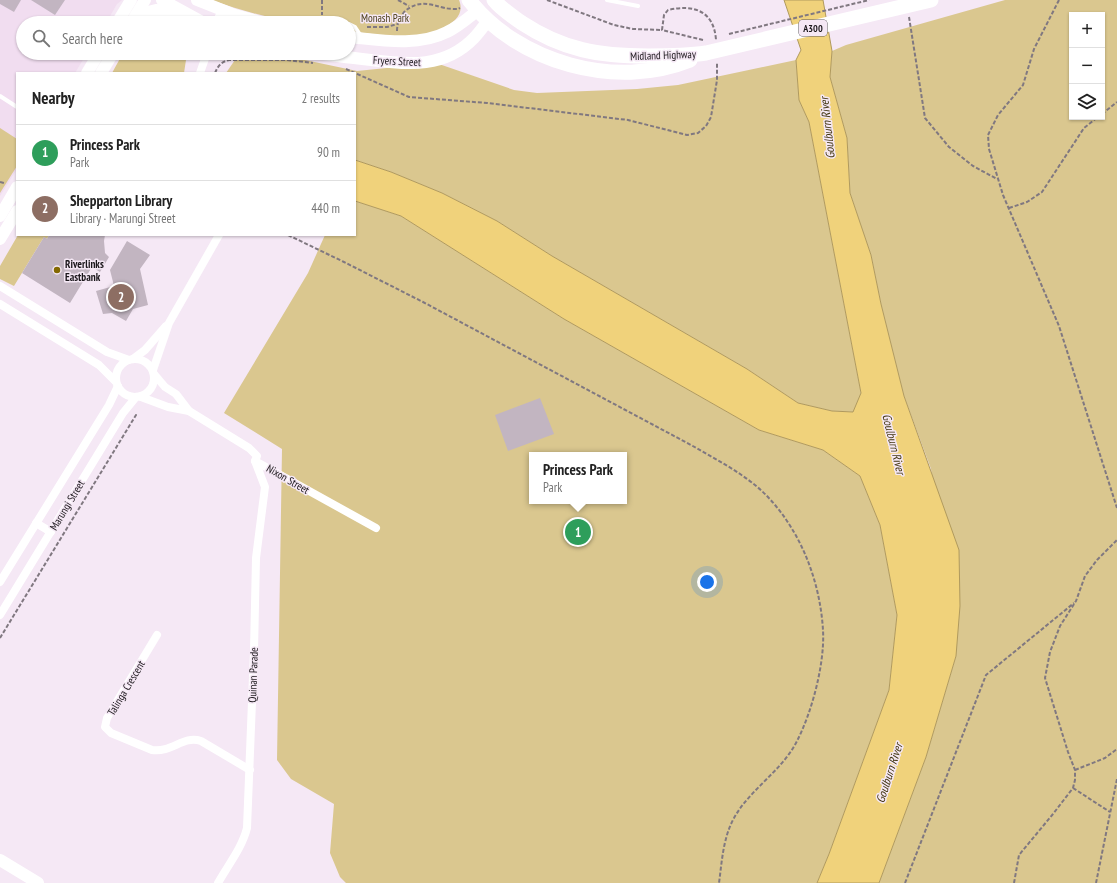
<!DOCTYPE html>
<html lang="en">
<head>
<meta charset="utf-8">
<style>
	body { margin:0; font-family:"PT Sans Narrow",sans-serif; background:#f6f6f6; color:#222 }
	.controls { position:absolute; right:12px; top:12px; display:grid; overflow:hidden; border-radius:0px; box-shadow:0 1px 3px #0004 }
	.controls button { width:36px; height:36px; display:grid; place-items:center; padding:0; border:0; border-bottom:1px solid #e0e0e0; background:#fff; color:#222; font:20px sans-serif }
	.you { position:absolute; left:707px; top:582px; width:14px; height:14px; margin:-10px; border:3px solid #fff; border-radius:50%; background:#1a73e8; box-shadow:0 0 0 6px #1a73e833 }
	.badge { display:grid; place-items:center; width:26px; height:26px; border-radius:50%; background:#836901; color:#fff; font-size:13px; font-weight:700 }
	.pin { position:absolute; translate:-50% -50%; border:2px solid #fff; box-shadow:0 1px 4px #0006 }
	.popup { position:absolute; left:529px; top:452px; width:98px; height:52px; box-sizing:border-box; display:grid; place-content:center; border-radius:0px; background:#fff; filter:drop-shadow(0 1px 3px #0005); font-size:13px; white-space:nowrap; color:#767676 }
	.popup b { font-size:15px; color:#222 }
	.popup::after { content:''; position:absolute; left:50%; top:100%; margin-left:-8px; border:8px solid transparent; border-top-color:#fff }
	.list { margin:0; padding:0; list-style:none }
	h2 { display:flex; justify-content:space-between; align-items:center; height:52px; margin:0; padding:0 16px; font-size:17px }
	h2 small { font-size:13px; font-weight:400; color:#767676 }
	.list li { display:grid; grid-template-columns:26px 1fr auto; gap:12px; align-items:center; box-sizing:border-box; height:56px; padding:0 16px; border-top:1px solid #e0e0e0 }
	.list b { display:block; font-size:15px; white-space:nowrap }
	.list p { margin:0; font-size:13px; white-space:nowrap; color:#767676 }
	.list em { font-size:13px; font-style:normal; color:#767676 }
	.icon { flex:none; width:22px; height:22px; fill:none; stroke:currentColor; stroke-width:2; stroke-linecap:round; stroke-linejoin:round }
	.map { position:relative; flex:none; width:1117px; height:883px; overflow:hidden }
	.search { position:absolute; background:#fff; box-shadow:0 1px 3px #0004; left:16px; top:16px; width:340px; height:44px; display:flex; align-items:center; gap:10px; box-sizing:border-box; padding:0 14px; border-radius:22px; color:#767676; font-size:15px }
	.panel { position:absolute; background:#fff; box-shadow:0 1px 3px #0004; left:16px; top:72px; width:340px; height:164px; border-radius:0px }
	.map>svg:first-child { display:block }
</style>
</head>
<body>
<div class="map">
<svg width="1117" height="883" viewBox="0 0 1117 883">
	<rect width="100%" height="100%" fill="#f5e8f5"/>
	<!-- built -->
	<path fill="#f1ddf0" d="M0 0H122L117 4 106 23H23V53H87L75 73H17V169L0 196Z"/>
	<!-- green -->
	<g fill="#dac78f" fill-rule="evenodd">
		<path d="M211 0H459C462 7 461 14 455 20 429 45 382 35 349 31V23H298C268 18 240 10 211 0Z"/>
		<path d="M1005 0H1117V883H879L926 757 956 656 931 469 904 396 881 304 871 255 850 193 847 138 830 77 832 51 846 45ZM1072 15H1102V117H1072Z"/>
		<path d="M123 53H191L186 60 184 73H112Z"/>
		<path d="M237 57 305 60 357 71 436 63 514 90 537 93 637 89 678 85 796 60 799 100 809 122 861 393 854 412 832 411 798 403 747 369 552 256 497 221 442 193 391 172 355 160V73H226Z"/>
		<path d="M0 128 17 139V166L0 193Z"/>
		<path d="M355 201 401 216 564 319 759 430 823 450 860 476 880 525 897 615 889 690 829 854 817 883H346L340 877 330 853 334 804 291 779 277 760 282 449 224 413 308 273 325 235H355ZM532 455H624V501H532Z"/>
		<path d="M18 235H49L47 239 44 237 14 286 0 279V266Z"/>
	</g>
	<!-- water -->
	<path fill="#f0d27b" stroke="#b09a5e" d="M784 0H823L832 51 830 77 847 138 850 193 871 255 881 304 904 396 959 550 960 606 956 656 926 757 879 883H817L829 854 889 690 897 615 880 525 860 476 823 450 759 430 564 319 401 216 355 201V160L391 172 442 193 497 221 552 256 747 369 798 403 832 411 853 412 861 393 809 122 799 100 796 60 801 50Z"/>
	<!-- building -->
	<g fill="#c2b5c1">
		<path d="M0 0H21L14 12 0 4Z"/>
		<path d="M31 0H65L55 15Z"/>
		<path d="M49 235H105L104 241 105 253 109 257 100 272 92 267 70 303 22 273 44 237 47 239Z"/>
		<path d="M127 241 150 255 140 269 148 305 133 309 126 321 112 313 103 314 96 291 114 286 110 270Z"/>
		<path d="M540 398 554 434 508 451 495 415Z"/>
	</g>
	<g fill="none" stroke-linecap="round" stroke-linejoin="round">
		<!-- path -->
		<g stroke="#807880" stroke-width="2" stroke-dasharray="4 2" stroke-linecap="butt">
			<path d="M322 0V15"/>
			<path d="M398 0 409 6"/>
			<path d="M547 0 614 25 633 29 662 30"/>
			<path d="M1059 0 1034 49 1023 85 998 115 988 135 989 149 1003 195 1059 326 1117 508"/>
			<path d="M909 17 925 118 949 147 973 166 997 179"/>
			<path d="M367 27H387L397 24"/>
			<path d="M397 31C397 23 400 17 405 11 419 0 429 4 445 8 449 9 454 9 458 9L460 8"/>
			<path d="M729 34 869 0"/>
			<path d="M703 40 662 30 664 15 668 10C694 4 714 11 716 40"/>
			<path d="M226 53 229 56V60"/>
			<path d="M346 69 409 97 487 103 628 120 687 135 698 133 706 126 711 117 717 80V62"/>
			<path d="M215 73C218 66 221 62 229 60H287L313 63"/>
			<path d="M1102 114 1117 102"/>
			<path d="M0 182 4 183"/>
			<path d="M1009 208 1027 202 1042 192 1084 128 1098 117"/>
			<path d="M288 235 344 262 423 302 691 445C717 460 745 474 766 495 801 531 820 581 823 630 825 663 812 712 797 741 782 771 750 789 734 818 723 838 722 861 719 883"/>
			<path d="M0 638 136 415V413"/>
			<path d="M1075 770 1105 758 1117 749"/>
			<path d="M1073 788 1110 812"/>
			<path d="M905 883 986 675 1074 603"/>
			<path d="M1014 883 1019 855 1053 814 1073 788 1075 780V770L1068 752 1045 678 1050 652 1060 626 1076 601 1085 576 1097 560 1117 540"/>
			<path d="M1096 883 1117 779"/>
		</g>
		<!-- lane -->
		<g stroke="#fff" stroke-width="4">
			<path d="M607 0 638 6"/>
			<path d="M264 21C291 17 314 19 341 23"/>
			<path d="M349 24 355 27 361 36"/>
			<path d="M0 96 17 107"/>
		</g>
		<!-- street -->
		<g stroke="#fff" stroke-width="8">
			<path d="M200 73 207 53"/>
			<path d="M0 286 107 352 129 360"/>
			<path d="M0 304 99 365 116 382"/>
			<circle cx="135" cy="378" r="19"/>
			<path d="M133 359 145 350 166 326"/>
			<path d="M153 370 169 323 219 235"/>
			<path d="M154 374 165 387 176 394 189 411"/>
			<path d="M141 397 168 407 189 411 249 448 257 456 255 461 265 487 256 558 254 651 247 828C242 848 228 865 218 883"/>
			<path d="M255 461 376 528"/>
			<path d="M36 523 51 532"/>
			<path d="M0 582 109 405 118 386"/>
			<path d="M0 615 123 413 136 397"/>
			<path d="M157 635 107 718 105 727 111 733 152 750C172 753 183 735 201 741L250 770"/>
		</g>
		<!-- secondary -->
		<g stroke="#fff" stroke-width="12">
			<path d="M162 0 204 23"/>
			<path d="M197 0 235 15 264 23"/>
			<path d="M136 15 156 10 186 14"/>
			<path d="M117 23 131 0"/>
			<path d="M131 23 145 0"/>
			<path d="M218 23 224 11"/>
			<path d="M349 37C380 40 418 47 447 32 458 27 468 18 477 11"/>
			<path d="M317 53C335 56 353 58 371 60 409 65 445 68 474 38 479 33 483 27 487 22"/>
			<path d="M87 73 99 53"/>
			<path d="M101 73 113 53"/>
			<path d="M0 216 17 187"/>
			<path d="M0 239 17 211"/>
			<path d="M0 860 38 883"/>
		</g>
		<!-- highway -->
		<g stroke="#fff" stroke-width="15">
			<path d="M469 0C518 63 616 90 690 60"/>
			<path d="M494 0C501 9 512 16 522 23 563 50 599 56 648 56 667 56 686 56 706 53L931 0"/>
		</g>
	</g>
	<!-- markers -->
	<circle fill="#836901" stroke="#f5e8f5" stroke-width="1.5" cx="57" cy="270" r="4"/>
	<g text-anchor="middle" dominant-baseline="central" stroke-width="3" stroke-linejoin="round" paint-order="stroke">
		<!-- shield labels -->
		<rect fill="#f5e8f5" stroke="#5c565c" stroke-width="1" x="799" y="20" width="28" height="16" rx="3"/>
		<g font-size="10" font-weight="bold" fill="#1b171b">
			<text x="813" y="28">A300</text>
		</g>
		<!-- park labels -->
		<g font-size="11" fill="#4a3e19" stroke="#f5e8f5">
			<text x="385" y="18">Monash Park</text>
		</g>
		<!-- street labels -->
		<g font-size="11" fill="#1b171b" stroke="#f5e8f5">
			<text transform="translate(663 55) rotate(-2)">Midland Highway</text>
			<text transform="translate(397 61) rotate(3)">Fryers Street</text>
			<text transform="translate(288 479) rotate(30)">Nixon Street</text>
			<text transform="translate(67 505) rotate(-59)">Marungi Street</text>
			<text transform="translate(253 675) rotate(-88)">Quinan Parade</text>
			<text transform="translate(126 688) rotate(-59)">Talinga Crescent</text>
		</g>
		<!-- poi labels -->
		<g font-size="11" font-weight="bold" fill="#1b171b" stroke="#f5e8f5" text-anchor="start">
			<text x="65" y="264">Riverlinks<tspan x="65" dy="13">Eastbank</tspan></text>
		</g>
		<!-- water labels -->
		<g font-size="12" font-style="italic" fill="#423610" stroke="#f5e8f5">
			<text transform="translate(827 128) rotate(-96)">Goulburn River</text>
			<text transform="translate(894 444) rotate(76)">Goulburn River</text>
			<text transform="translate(889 773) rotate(-72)">Goulburn River</text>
		</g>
	</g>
</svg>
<div class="controls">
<button>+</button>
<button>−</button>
<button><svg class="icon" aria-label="layers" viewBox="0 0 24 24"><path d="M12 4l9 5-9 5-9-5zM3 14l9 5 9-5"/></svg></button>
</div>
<div class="you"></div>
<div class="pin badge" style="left:578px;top:532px;background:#2e9e5b">1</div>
<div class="popup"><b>Princess Park</b>Park</div>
<div class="pin badge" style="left:121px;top:297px;background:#8d6e63">2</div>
<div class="search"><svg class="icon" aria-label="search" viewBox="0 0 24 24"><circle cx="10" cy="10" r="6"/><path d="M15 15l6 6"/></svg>Search here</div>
<section class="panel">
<h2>Nearby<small>2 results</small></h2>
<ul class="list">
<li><span class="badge" style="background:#2e9e5b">1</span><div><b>Princess Park</b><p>Park</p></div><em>90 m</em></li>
<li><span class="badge" style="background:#8d6e63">2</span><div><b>Shepparton Library</b><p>Library · Marungi Street</p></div><em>440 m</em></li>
</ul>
</section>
</div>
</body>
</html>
